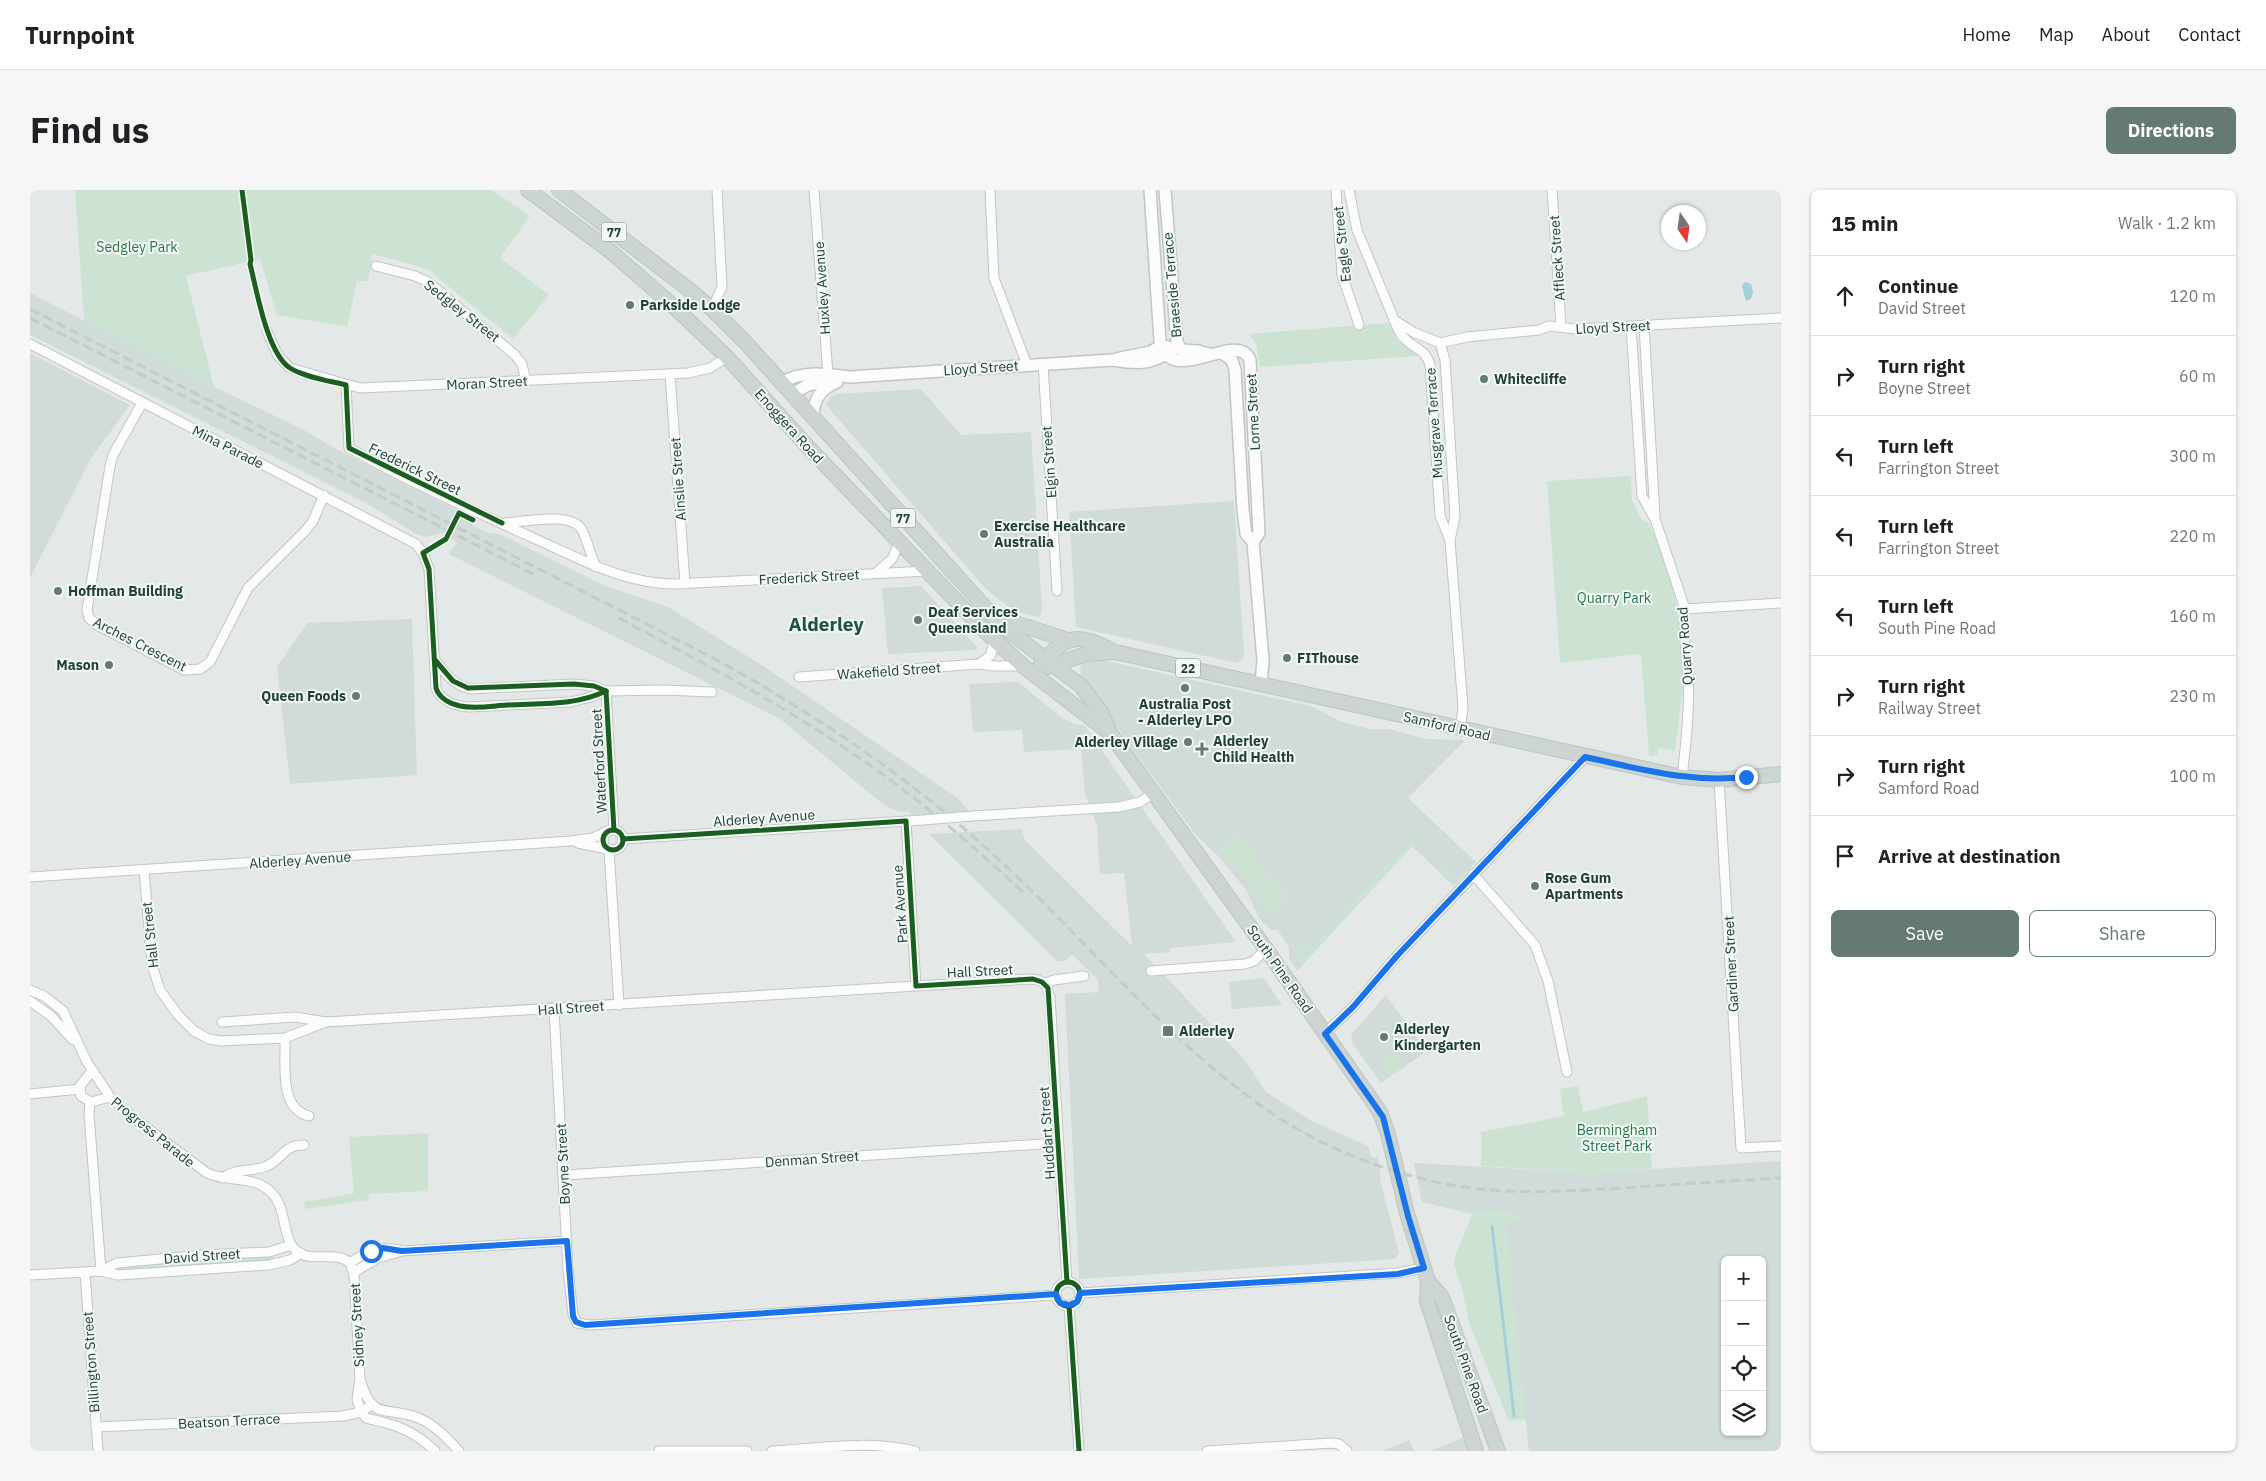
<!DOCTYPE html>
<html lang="en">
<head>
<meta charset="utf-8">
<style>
	body { margin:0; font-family:"IBM Plex Sans",sans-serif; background:#f6f6f6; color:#202124 }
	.controls { position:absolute; right:15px; bottom:15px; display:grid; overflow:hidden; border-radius:8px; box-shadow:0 1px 4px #0004 }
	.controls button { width:45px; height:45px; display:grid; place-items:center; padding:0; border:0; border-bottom:1px solid #e0e0e0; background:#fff; color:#202124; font:25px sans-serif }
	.compass { position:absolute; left:1631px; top:15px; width:45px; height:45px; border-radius:50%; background:#fff; box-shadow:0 1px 4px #0004; rotate:167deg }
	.stop { position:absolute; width:15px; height:15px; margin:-11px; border:4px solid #1a73e8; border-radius:50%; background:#fff }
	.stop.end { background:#1a73e8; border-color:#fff; box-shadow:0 1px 5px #0008 }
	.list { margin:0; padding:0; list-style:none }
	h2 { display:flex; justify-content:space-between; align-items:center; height:65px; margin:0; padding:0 20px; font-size:21px }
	h2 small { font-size:16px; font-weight:400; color:#757577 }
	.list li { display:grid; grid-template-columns:32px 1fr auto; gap:15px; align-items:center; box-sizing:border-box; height:80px; padding:0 20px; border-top:1px solid #e0e0e0 }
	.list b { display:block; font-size:19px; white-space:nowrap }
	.list p { margin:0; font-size:16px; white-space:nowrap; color:#757577 }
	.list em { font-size:16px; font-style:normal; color:#757577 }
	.actions { display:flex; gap:10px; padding:15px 20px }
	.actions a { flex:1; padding:11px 0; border:1px solid #657a75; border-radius:8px; text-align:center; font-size:18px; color:#657a75 }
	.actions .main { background:#657a75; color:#fff }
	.icon { flex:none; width:28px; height:28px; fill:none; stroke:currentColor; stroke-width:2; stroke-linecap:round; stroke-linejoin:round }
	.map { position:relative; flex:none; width:1751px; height:1261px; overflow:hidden; border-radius:8px }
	header { display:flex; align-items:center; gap:30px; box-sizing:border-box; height:70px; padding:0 25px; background:#fff; border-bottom:1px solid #e0e0e0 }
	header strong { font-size:24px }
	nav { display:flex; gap:28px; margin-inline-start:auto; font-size:18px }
	.intro { display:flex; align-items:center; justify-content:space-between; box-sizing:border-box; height:120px; padding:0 30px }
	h1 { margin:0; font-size:35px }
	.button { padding:12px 22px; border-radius:8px; background:#657a75; color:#fff; font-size:18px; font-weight:700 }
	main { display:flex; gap:30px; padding:0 30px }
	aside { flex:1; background:#fff; border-radius:8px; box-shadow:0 1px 4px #0004 }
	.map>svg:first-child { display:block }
</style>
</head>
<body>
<header>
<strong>Turnpoint</strong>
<nav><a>Home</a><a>Map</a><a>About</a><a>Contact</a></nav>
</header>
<div class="intro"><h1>Find us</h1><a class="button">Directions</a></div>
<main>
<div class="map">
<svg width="1751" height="1261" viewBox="0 0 1751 1261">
	<rect width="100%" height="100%" fill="#e4e9e7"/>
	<!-- built -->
	<g fill="#d1dbd7" fill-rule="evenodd">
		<path d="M0 103 184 197 272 239 308 260 438 326 442 335 458 343 470 344 575 396 638 417 733 476 929 609 939 622 881 625 879 622 867 621 854 615 750 529 419 364 427 352 411 343 397 347 386 344 336 313 0 145Z"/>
		<path d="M0 163 100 215 61 268 0 388Z"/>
		<path d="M891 199 931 245 1001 242 1012 418 1011 424 1008 427 988 422 970 411 955 398 796 215 800 207 807 204Z"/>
		<path d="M1204 311 1214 464 1213 469 1206 473 1046 437 1039 322Z"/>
		<path d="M891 396 947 457 946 460 858 464 852 398Z"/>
		<path d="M382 429 387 585 260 594 247 477 277 433Z"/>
		<path d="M1067 469 1281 516 1312 532 1340 539H1359L1396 549 1435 550 1378 608 1446 672 1424 696 1382 656 1267 781 1259 768V757L1248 740H1241L1229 728 1216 700 1191 669 1165 644 1055 494 1051 486 1050 476 1054 472Z"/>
		<path d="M988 492 1031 527 1044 534 1054 535 1206 752 1140 758V762L1114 764 1214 869 1236 902 1282 931 1338 956 1342 968 1348 966 1351 994 1369 1062 1365 1069 1049 1089 1035 804 1069 802 1068 790 1042 764 1035 771H1027L899 644 991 639 995 650 1102 756 1094 683 1070 684 1067 636 1055 603 1051 559 994 562 992 540 943 542 939 494Z"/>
		<path d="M1234 788 1252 815 1202 819 1199 792Z"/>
		<path d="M1356 805 1397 861 1351 893 1323 854 1321 845Z"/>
		<path d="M1751 971V1261H1499L1475 1032 1392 1012 1384 973 1561 983ZM1695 1070H1732V1242H1695Z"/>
		<path d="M1435 1247 1440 1261H1401Z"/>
		<path d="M1379 1250 1384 1261H1353Z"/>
	</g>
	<!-- green -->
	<g fill="#cce3d4">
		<path d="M45 0H462L500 26 470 68 519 105 483 149 397 79 343 64 338 91H327L317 137 247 125 230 69 156 86 184 197 54 131Z"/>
		<path d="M1359 133 1367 150 1387 166 1230 177 1226 154 1219 144Z"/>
		<path d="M1601 286 1602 310 1611 329 1619 334 1630 357 1644 402 1648 424 1654 486 1645 561 1629 558 1627 565 1619 566 1611 464 1530 473 1517 291Z"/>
		<path d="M1205 645 1227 665 1222 670 1259 705 1249 716 1236 726 1218 693 1190 659 1201 646Z"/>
		<path d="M1384 648 1390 651 1385 657 1411 681 1416 675 1426 685 1419 692 1382 656 1271 776 1265 766V758L1272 753 1280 760 1369 662 1376 657 1381 649Z"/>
		<path d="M1364 866 1372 878 1359 887 1351 875Z"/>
		<path d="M1548 896 1553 922 1617 906 1622 979 1561 983 1451 976V942L1534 926 1530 899Z"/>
		<path d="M398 943V1001L339 1004 338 1010 275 1019 274 1012 324 1003 319 947Z"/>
		<path d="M1449 1021 1488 1023 1492 1030 1475 1032 1496 1229 1479 1231 1439 1133 1433 1102 1424 1074 1426 1064 1442 1025Z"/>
		<path d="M242 1066 244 1068 243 1070 89 1081 88 1078Z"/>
	</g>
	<!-- water -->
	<path fill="#a3d0d9" d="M1715 92 1721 94 1723 102 1721 109 1716 111 1712 96Z"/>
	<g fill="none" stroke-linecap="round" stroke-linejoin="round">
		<!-- stream -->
		<path stroke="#a3d0d9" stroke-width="3" d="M1462 1036 1484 1226"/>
		<defs>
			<g id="minor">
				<path d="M784 0 798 184"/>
				<path d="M960 0 964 88 997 175"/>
				<path d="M1306 0 1312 85 1329 135"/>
				<path d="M1319 0 1327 40 1368 139C1378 160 1394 154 1400 175L1410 326 1420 350"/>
				<path d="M1522 0 1531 136"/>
				<path d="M346 76 385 86 398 92 485 165 492 174 496 191"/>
				<path d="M682 119 692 97 687 0"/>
				<path d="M1364 130 1383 142 1410 153 1437 147 1509 140 1519 136 1546 139 1751 128"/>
				<path d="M1614 135 1625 326"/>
				<path d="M1601 136 1612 306 1625 329 1655 419C1652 441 1657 462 1658 484 1660 518 1656 554 1652 587"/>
				<path d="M237 141 248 166 260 178 330 198 658 183 680 178 697 167"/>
				<path d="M1410 153 1415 170 1425 327 1420 350 1433 518 1430 539"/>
				<path d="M0 154 386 354 393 363 399 379 406 498C410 511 426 516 439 517L541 512 561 507 576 501"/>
				<path d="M1013 174 1027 401"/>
				<path d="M640 184 655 394"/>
				<path d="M316 195 319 258C378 291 440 319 501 347 547 367 593 394 645 394L897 381"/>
				<path d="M112 213 83 265 80 276 57 420 59 428 67 435 154 480 170 479 180 472 218 398 276 340 283 331 294 305"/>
				<path d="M475 333C493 332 542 321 552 340 558 351 560 365 566 377"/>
				<path d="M846 383 862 369 869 353"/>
				<path d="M1655 419 1751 413"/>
				<path d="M405 470C415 483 424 496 441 499L544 494 564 496 576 501 633 500 682 502"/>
				<path d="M949 474 961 465 964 450"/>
				<path d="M769 487 949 474 964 476H993"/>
				<path d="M576 501 584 640"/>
				<path d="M1689 590 1711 958 1751 956"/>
				<path d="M943 626 1089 617 1110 612 1123 603"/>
				<path d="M876 631 886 796"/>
				<circle cx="583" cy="650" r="10"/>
				<path d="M593 649 893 630"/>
				<path d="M548 653 577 659"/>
				<path d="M579 660 589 815"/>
				<path d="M114 680 122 775 130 800 148 825 164 841 179 849 191 851 255 848 296 832 1000 789 1008 790 1015 793"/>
				<path d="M1443 684 1505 755 1518 791 1537 882"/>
				<path d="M0 687 541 651 563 648 577 641"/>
				<path d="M1121 781 1215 774 1224 771 1236 759"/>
				<path d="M1015 793 1020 807 1037 1092"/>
				<path d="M1015 793 1024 790 1054 786"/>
				<path d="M0 800 14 806 33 821 57 872 80 907 97 923 177 983C196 992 219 986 236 998 260 1014 249 1048 268 1062 283 1073 306 1060 320 1073L324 1085 330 1188 327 1210 331 1221 336 1228C343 1230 349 1231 356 1233 375 1238 391 1247 405 1261"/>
				<path d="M0 811 21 826 43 850"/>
				<path d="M524 819 538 1080 543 1124 547 1133 561 1135 1026 1105"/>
				<path d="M192 832 265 827 296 832"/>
				<path d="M1295 843 1323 817 1366 767 1555 567"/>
				<path d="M255 848C256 872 248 919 279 926"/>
				<path d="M62 881 50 896 51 906 61 912 80 907"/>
				<path d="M0 904 50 899"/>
				<path d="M60 912 59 924 71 1081"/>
				<path d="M535 985 1028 953"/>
				<path d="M192 988C206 978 222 982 237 976 252 969 255 954 274 955"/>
				<path d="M320 1073C337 1061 349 1056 369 1060"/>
				<path d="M71 1081 87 1073 173 1065 239 1062 261 1055"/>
				<path d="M324 1082 348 1068 372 1061 537 1051"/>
				<path d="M55 1083 68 1261"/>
				<path d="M0 1085 71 1081 88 1085 239 1075 260 1070 271 1063"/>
				<circle cx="1038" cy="1104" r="12"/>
				<path d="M1050 1103 1368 1083 1394 1078"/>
				<path d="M1039 1115 1049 1261"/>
				<path d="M331 1192C343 1231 355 1216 386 1227 403 1233 417 1248 429 1261"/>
				<path d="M66 1237 313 1226 327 1223 343 1215"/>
				<path d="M629 1261H717"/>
				<path d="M742 1261C790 1258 838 1250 885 1261"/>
				<path d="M1177 1261 1301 1253 1309 1254 1317 1261"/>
			</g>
			<g id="tertiary">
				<path d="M1120 0 1130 151C1141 200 1207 138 1220 170L1229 343 1223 352"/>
				<path d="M1135 0 1147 153 1152 160 1168 161 1179 164"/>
				<path d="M1192 163 1202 170 1205 180 1213 320 1216 344 1223 352 1233 470 1231 495"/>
				<path d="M1086 169 1120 162 1131 156 1138 157"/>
				<path d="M751 193C772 180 797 184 820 187L1082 170C1114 175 1121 174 1148 157"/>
				<path d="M762 204 778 195 806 190"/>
				<path d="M783 228C783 210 790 199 807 192"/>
			</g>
			<g id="primary">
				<path d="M498 0 580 61 641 114 697 167 777 256 957 443 993 476 1080 543"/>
				<path d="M529 0 657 98 682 119 715 152 972 436 1051 496 1071 522 1080 543 1236 759 1350 922 1358 944 1378 1027 1398 1091 1397 1111 1446 1261"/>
				<path d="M966 427 1038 450"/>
				<path d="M1011 474C1037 443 1049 443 1085 462L1652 587 1689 590 1751 584"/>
				<path d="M1018 477 1056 464 1084 462"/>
				<path d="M1398 1091 1412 1107 1468 1261"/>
			</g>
		</defs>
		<!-- minor casing -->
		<use href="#minor" stroke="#c1c6c4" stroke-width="11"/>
		<!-- tertiary casing -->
		<use href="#tertiary" stroke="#c1c6c4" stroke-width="14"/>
		<!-- primary casing -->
		<use href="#primary" stroke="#bcc5c3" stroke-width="16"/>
		<!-- minor -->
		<use href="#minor" stroke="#fbfcfb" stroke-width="9"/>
		<!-- tertiary -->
		<use href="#tertiary" stroke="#fbfcfb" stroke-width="11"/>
		<!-- primary -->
		<use href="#primary" stroke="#cdd5d3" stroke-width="14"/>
		<!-- rail -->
		<g stroke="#c6cac9" stroke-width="3" stroke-dasharray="10 5" stroke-linecap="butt">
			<path d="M0 119 689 471C784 524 874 584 954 656 1050 742 1131 846 1237 920 1292 958 1362 985 1427 996 1483 1005 1539 1001 1595 998 1647 994 1699 991 1751 988"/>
			<path d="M0 128 507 386"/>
			<path d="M589 428C669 471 750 513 825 565 886 606 941 654 995 704"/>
		</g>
		<defs>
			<path id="minor-bridge" d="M893 630 943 626"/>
		</defs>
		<!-- minor-bridge casing -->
		<use href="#minor-bridge" stroke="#c1c6c4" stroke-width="11" stroke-linecap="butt"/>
		<!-- minor-bridge -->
		<use href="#minor-bridge" stroke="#fbfcfb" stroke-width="9"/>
		<defs>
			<g id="cycleway">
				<path d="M212 0 221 70 220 74C227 101 237 163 260 178 274 187 300 191 316 195L319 258 472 333"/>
				<path d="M443 330 429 323 416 349 393 363 399 379 406 498C409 508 420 514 430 516 445 519 462 516 477 515 510 513 545 516 576 501"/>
				<path d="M405 470 423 491 438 498 544 494 564 496 576 501"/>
				<path d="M576 501 584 640"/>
				<circle cx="583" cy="650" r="10"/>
				<path d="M593 649 876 631 886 796 1003 789 1012 792 1018 798 1037 1092"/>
				<circle cx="1038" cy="1104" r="12"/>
				<path d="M1039 1115 1049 1261"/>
			</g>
		</defs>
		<!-- cycleway casing -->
		<use href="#cycleway" stroke="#f2f9f5" stroke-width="8"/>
		<!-- cycleway -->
		<use href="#cycleway" stroke="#1b5e20" stroke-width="5"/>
	</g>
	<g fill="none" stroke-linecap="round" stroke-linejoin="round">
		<!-- route -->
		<path stroke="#1a73e8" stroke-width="6" d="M341 1061 353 1058 372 1061 537 1051 543 1126 546 1132 555 1135 1026 1104 1030 1113 1039 1115 1047 1112 1050 1103 1368 1084 1394 1078 1378 1026 1353 927 1295 844 1323 817 1366 767 1555 567C1611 579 1658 593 1716 587"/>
	</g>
	<!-- markers -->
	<g fill="#657a75" stroke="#f2f9f5" stroke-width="2">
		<circle cx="600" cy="115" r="5"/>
		<circle cx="1454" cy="189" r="5"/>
		<circle cx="954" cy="344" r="5"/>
		<circle cx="28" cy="401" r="5"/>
		<circle cx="888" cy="430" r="5"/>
		<circle cx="1257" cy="468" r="5"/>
		<circle cx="79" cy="475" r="5"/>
		<circle cx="1155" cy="498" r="5"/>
		<circle cx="326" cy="506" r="5"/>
		<circle cx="1158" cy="552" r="5"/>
		<path d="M1169.5 551.5h5v5h5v5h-5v5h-5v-5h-5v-5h5z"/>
		<circle cx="1505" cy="696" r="5"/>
		<rect x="1132" y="835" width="12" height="12" rx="2.5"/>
		<circle cx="1354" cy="847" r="5"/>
	</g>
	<g text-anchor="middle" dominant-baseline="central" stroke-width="4" stroke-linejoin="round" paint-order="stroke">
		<!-- shield labels -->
		<g fill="#f2f9f5" stroke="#607670" stroke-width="1">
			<rect x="571.5" y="32.5" width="25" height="19" rx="4"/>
			<rect x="860.5" y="318.5" width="25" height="19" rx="4"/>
			<rect x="1145.5" y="468.5" width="25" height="19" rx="4"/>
		</g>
		<g font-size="12" font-weight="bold" fill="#213e37">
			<text x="584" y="42">77</text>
			<text x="873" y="328">77</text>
			<text x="1158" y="478">22</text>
		</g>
		<!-- street labels -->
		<g font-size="14" fill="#213e37" stroke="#f2f9f5">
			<text transform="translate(1312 54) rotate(-96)">Eagle Street</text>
			<text transform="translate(1527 68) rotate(-94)">Affleck Street</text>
			<text transform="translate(1142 95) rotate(-95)">Braeside Terrace</text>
			<text transform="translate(792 98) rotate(-94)">Huxley Avenue</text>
			<text transform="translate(432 121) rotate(38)">Sedgley Street</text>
			<text transform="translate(1583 137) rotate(-3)">Lloyd Street</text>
			<text transform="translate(951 178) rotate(-4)">Lloyd Street</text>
			<text transform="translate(457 193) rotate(-3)">Moran Street</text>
			<text transform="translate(1223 222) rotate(-93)">Lorne Street</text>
			<text transform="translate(1404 233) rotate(-94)">Musgrave Terrace</text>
			<text transform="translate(759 236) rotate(48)">Enoggera Road</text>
			<text transform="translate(198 257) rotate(27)">Mina Parade</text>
			<text transform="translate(1019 272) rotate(-94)">Elgin Street</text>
			<text transform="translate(385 279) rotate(26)">Frederick Street</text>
			<text transform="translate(648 289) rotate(-94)">Ainslie Street</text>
			<text transform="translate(779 387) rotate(-3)">Frederick Street</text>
			<text transform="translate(110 454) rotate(27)">Arches Crescent</text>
			<text transform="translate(1655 456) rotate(-94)">Quarry Road</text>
			<text transform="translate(859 481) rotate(-4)">Wakefield Street</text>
			<text transform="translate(1417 536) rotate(13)">Samford Road</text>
			<text transform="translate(569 571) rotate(-93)">Waterford Street</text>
			<text transform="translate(734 628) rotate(-4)">Alderley Avenue</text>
			<text transform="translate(270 670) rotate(-4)">Alderley Avenue</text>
			<text transform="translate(870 714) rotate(-94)">Park Avenue</text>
			<text transform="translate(120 745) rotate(-96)">Hall Street</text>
			<text transform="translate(1701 774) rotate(-93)">Gardiner Street</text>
			<text transform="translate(1250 779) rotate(55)">South Pine Road</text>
			<text transform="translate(950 781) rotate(-3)">Hall Street</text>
			<text transform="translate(541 818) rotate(-4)">Hall Street</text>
			<text transform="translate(123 942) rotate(39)">Progress Parade</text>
			<text transform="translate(1017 943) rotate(-94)">Huddart Street</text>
			<text transform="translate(782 969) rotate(-4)">Denman Street</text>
			<text transform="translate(533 974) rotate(-93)">Boyne Street</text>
			<text transform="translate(172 1066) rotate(-4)">David Street</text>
			<text transform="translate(327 1135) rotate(-93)">Sidney Street</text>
			<text transform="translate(61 1172) rotate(-94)">Billington Street</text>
			<text transform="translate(1436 1174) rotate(70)">South Pine Road</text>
			<text transform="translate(199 1231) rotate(-3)">Beatson Terrace</text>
		</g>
		<!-- park labels -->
		<g font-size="14" fill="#2a7649" stroke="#f2f9f5">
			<text x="107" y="57">Sedgley Park</text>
			<text x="1584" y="408">Quarry Park</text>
			<text x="1587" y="940">Bermingham<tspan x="1587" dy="16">Street Park</tspan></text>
		</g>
		<!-- poi labels -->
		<g font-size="14" font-weight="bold" fill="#213e37" stroke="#f2f9f5" text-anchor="start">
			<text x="610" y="115">Parkside Lodge</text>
			<text x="1464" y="189">Whitecliffe</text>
			<text x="964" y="336">Exercise Healthcare<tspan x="964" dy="16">Australia</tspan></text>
			<text x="38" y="401">Hoffman Building</text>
			<text x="898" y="422">Deaf Services<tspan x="898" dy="16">Queensland</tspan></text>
			<text x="1267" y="468">FIThouse</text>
			<text x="69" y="475" text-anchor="end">Mason</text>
			<text x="316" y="506" text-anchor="end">Queen Foods</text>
			<text x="1155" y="514" text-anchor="middle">Australia Post<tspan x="1155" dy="16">- Alderley LPO</tspan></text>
			<text x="1183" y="551">Alderley<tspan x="1183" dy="16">Child Health</tspan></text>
			<text x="1148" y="552" text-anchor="end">Alderley Village</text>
			<text x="1515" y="688">Rose Gum<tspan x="1515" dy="16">Apartments</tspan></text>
			<text x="1364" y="839">Alderley<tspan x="1364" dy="16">Kindergarten</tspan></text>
			<text x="1149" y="841">Alderley</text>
		</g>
		<!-- district labels -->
		<g font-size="19" font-weight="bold" fill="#1c5145" stroke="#f2f9f5">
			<text x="796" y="434">Alderley</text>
		</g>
	</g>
</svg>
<div class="controls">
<button>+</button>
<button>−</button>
<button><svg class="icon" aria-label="locate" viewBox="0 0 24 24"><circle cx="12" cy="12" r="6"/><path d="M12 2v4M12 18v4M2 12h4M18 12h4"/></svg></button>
<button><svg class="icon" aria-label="layers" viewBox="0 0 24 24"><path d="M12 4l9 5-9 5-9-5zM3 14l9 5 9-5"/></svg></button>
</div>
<svg class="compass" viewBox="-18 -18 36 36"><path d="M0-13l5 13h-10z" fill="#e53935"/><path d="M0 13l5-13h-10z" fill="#757577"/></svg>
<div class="stop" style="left:341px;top:1061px"></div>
<div class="stop end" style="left:1716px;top:587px"></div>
</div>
<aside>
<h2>15 min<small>Walk · 1.2 km</small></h2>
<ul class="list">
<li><svg class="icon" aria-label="ahead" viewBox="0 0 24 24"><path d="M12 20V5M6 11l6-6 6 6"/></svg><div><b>Continue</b><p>David Street</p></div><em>120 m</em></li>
<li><svg class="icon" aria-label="right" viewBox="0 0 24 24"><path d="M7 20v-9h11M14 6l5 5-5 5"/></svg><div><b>Turn right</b><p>Boyne Street</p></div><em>60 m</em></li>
<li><svg class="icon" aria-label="left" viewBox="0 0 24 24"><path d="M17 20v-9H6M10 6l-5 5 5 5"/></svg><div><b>Turn left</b><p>Farrington Street</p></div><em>300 m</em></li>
<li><svg class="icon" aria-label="left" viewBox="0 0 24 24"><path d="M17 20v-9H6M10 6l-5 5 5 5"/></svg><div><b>Turn left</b><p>Farrington Street</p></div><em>220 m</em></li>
<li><svg class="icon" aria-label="left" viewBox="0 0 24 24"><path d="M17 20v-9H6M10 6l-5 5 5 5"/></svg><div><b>Turn left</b><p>South Pine Road</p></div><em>160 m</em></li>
<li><svg class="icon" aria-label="right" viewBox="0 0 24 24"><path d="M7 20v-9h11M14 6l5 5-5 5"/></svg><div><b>Turn right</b><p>Railway Street</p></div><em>230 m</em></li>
<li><svg class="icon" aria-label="right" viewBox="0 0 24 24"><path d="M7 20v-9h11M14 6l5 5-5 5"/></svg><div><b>Turn right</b><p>Samford Road</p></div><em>100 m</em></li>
<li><svg class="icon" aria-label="arrive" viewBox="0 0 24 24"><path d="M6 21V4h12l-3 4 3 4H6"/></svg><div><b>Arrive at destination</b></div></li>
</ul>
<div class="actions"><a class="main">Save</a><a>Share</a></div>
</aside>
</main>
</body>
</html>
